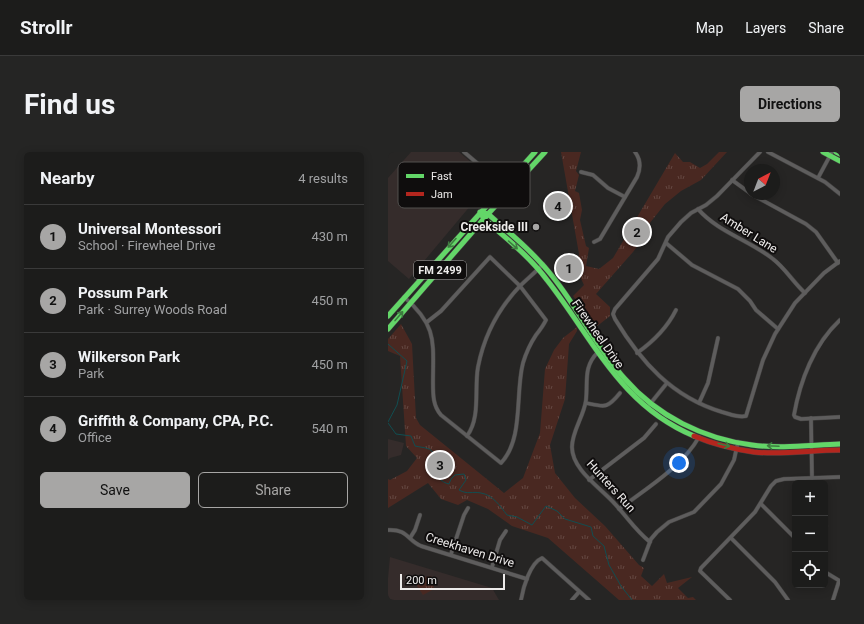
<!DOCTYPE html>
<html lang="en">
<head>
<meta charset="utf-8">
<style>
	body { margin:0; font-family:Roboto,sans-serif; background:#252524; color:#f1f3f6 }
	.controls { position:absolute; right:12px; bottom:12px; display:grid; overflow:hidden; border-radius:6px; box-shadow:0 2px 10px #0003 }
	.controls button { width:36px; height:36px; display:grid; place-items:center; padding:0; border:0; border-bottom:1px solid #3a3a3a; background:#1c1c1b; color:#f1f3f6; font:20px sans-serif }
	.compass { position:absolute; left:356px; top:12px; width:36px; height:36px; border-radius:50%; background:#1c1c1b; box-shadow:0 2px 10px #0003; rotate:42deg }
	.scale { position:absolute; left:12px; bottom:10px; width:105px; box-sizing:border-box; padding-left:4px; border:2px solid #edebea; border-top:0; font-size:11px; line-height:14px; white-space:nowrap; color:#edebea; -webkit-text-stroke:3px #0f0d0d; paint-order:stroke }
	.you { position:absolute; left:291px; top:311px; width:14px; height:14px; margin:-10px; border:3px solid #fff; border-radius:50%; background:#1a73e8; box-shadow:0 0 0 6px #1a73e833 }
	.badge { display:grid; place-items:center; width:26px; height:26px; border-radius:50%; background:#a7a6a5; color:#111; font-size:13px; font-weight:700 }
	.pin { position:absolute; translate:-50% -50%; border:2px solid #fff; box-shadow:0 1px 4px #0006 }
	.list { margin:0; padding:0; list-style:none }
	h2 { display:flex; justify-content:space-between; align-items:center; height:52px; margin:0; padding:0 16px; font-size:17px }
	h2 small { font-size:13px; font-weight:400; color:#a0a1a3 }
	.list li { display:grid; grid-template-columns:26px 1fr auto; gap:12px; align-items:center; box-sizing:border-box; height:64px; padding:0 16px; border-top:1px solid #3a3a3a }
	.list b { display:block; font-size:15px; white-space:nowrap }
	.list p { margin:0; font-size:13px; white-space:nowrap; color:#a0a1a3 }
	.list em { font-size:13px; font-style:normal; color:#a0a1a3 }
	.actions { display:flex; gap:8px; padding:12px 16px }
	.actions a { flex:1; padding:9px 0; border:1px solid #a7a6a5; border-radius:6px; text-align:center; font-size:14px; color:#a7a6a5 }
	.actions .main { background:#a7a6a5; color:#111 }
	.icon { flex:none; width:22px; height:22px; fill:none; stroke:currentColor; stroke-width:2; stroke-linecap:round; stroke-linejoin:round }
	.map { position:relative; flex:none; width:452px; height:448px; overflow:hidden; border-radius:6px }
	header { display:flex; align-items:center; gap:24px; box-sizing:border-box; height:56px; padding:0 20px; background:#1c1c1b; border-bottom:1px solid #3a3a3a }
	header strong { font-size:19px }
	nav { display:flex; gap:22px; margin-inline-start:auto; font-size:14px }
	.intro { display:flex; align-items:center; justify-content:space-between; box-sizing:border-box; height:96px; padding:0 24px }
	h1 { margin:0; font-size:28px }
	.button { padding:10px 18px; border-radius:6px; background:#a7a6a5; color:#111; font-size:14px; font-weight:700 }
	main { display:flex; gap:24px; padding:0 24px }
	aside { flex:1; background:#1c1c1b; border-radius:6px; box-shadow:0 2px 10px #0003 }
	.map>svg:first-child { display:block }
</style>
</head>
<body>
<header>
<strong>Strollr</strong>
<nav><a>Map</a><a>Layers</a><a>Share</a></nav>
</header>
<div class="intro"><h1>Find us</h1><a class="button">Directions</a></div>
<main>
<aside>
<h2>Nearby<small>4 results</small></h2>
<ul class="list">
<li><span class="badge">1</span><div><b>Universal Montessori</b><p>School · Firewheel Drive</p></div><em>430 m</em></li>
<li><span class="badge">2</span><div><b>Possum Park</b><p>Park · Surrey Woods Road</p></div><em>450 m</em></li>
<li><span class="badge">3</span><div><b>Wilkerson Park</b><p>Park</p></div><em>450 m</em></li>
<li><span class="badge">4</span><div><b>Griffith &amp; Company, CPA, P.C.</b><p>Office</p></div><em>540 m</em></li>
</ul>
<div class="actions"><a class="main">Save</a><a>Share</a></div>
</aside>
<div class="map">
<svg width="452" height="448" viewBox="0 0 452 448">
	<defs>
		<pattern id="park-tufts" width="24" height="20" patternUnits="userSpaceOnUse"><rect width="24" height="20" fill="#492821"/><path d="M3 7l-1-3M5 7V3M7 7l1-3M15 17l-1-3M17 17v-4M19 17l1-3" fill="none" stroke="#644741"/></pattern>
	</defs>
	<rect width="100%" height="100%" fill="#262524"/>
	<!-- built -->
	<g fill="#352c2b">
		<path d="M23 0H71L104 28 21 127 0 109V26Z"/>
		<path d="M0 287 16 291 13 303 2 306 0 308Z"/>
		<path d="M2 405 104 436 111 448H0V426Z"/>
	</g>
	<!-- park -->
	<g fill="url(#park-tufts)">
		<path d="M173 0H193L188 19 191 23 187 39 191 41 194 58 192 68 198 94 201 96 198 114 211 117 225 106 287 1 295 10H302L312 16 319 12 331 0H339L313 28 293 39 277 52 261 72 254 88 245 100 208 142 222 155V164L208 175 185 144 196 133C190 120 187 116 191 102Z"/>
		<path d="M13 172 24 192 28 266 32 273 116 341 135 326 152 281 157 217 166 198 175 186 189 175V179L181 192 177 247 162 293 167 321 187 346 217 374 251 413 256 416 253 424 264 434 276 422 279 431 304 425 290 436 300 446 305 445 308 448H231L160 386 124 374 100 357 79 348 70 353 53 347 40 331 0 356V327L2 328 19 319 29 306 18 294 12 204 0 199V187Z"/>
		<path d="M43 424 44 425 46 437 35 443 29 434 30 426Z"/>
	</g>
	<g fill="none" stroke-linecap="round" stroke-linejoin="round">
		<!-- stream -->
		<g stroke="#114e51" stroke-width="1">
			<path d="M0 192 19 209 9 253 0 270"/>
			<path d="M0 271 8 282 23 284 27 294C35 296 45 295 46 304 44 307 42 311 43 314 44 321 54 331 61 332L63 327 67 323 76 322 78 328 71 338C80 343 84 339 93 341 105 343 112 354 119 363L129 365 144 373 158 354 169 359 177 367 203 375 205 384 216 394 221 413 233 434 244 448"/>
		</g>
		<defs>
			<g id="street">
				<path d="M76 0 116 34"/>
				<path d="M372 0 329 44 318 53 303 61 293 70 280 85 270 107 227 157 225 162 227 167C253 210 284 245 334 260 342 262 350 266 358 264L375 208 387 182 407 151 436 121 452 109"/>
				<path d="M380 0 437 30 452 42"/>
				<path d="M193 20 205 23 220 36 237 45"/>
				<path d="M430 26 444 0"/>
				<path d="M344 28 362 41"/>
				<path d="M363 42 418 72 428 80 450 111"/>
				<path d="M310 57C330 80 361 88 385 107 397 116 405 130 417 141"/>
				<path d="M206 90 212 87 249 25C253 16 253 8 247 0"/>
				<path d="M278 91 304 113 350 137 362 149 368 158 390 177"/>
				<path d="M16 145C50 174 45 191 45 231 45 243 45 254 53 263L113 311C136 287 127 241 135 211 138 201 142 192 148 183 152 178 155 174 158 168L132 134 102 105 53 159 39 170"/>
				<path d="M452 168C426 192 412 229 406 263L407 265 413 267 452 265"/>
				<path d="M210 200C195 215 200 229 198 248 196 264 184 279 184 295 184 318 213 336 227 352 239 365 248 379 262 390"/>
				<path d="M249 201C266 189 279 176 288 158"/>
				<path d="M198 251C217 255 219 257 232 241"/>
				<path d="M311 251 320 231 330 186"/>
				<path d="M262 252 279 231"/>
				<path d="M423 266 424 326"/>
				<path d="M79 284C93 265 86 237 90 215 96 184 111 156 132 134 140 126 148 120 155 112"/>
				<path d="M201 328 256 286 268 272"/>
				<path d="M373 352 407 386"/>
				<path d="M231 357C258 337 295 314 311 285"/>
				<path d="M437 374H438"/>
				<path d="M0 378C20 377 19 388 33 394L139 427"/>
				<path d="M22 386 27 378 32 363"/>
				<path d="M343 386 387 430 400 448"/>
				<path d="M63 402 76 363 80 356"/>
				<path d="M255 408 263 387 269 380 281 370 306 360 333 332 346 308 350 290"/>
				<path d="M104 415 112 388 118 379"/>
				<path d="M437 420 452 429"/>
				<path d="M133 448C135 436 142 411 154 406L201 448"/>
				<path d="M184 448 191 440"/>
				<path d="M342 448 312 419 313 416 367 360 383 334 388 329 396 327 452 325"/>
				<path d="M445 448 451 429"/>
			</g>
			<g id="fast">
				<path d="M435 0 452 9"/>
				<path d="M448 0 452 2"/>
				<path d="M92 60 96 67C118 86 142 105 159 128 206 188 232 253 306 284"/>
				<path d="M97 61 100 62C123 82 146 101 165 125 191 158 209 196 237 227 269 264 316 287 364 293 393 297 423 293 452 292"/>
				<path d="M0 164 147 0"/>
				<path d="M0 177 100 62 157 0"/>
			</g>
			<path id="jam" d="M306 284C325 292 345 297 366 300 394 303 424 298 452 298"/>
		</defs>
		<!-- street casing -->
		<use href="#street" stroke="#434241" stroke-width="4.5"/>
		<!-- fast casing -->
		<use href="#fast" stroke="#434241" stroke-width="6"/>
		<!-- jam casing -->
		<use href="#jam" stroke="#434241" stroke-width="6"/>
		<!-- street -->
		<use href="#street" stroke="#5e5d5d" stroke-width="3.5"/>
		<!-- fast -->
		<use href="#fast" stroke="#63d668" stroke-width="5"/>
		<!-- jam -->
		<use href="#jam" stroke="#b3261e" stroke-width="5"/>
	</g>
	<!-- one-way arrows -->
	<defs><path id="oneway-shaft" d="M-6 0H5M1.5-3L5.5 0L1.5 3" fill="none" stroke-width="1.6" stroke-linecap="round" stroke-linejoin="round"/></defs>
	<g stroke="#3d7c3f">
		<use href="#oneway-shaft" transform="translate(64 91) rotate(132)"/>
		<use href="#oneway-shaft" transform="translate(125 93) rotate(42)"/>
		<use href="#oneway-shaft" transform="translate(11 164) rotate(-49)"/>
		<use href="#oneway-shaft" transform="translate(336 293) rotate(14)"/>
		<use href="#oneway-shaft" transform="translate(385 294) rotate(-177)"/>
	</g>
	<!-- markers -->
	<circle fill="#a7a6a5" stroke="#0f0d0d" stroke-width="1.5" cx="148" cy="75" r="4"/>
	<g text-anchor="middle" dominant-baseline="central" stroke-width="4" stroke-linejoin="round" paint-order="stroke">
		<!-- shield labels -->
		<rect fill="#0f0d0d" stroke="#aaa8a8" stroke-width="1" x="26" y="109" width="52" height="18" rx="3"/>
		<g font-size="11" font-weight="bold" fill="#edebea">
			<text x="52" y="118">FM 2499</text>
		</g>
		<!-- poi labels -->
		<g font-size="12" font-weight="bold" fill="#edebea" stroke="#0f0d0d" text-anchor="end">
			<text x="140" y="75">Creekside III</text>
		</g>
		<!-- street labels -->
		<g font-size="12" fill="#edebea" stroke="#0f0d0d">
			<text transform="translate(361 81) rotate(32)">Amber Lane</text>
			<text transform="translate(210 182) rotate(55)">Firewheel Drive</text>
			<text transform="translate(223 334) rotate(48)">Hunters Run</text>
			<text transform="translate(82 398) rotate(17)">Creekhaven Drive</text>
		</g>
	</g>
	<!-- legend -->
	<rect x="10" y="10" width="132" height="46" rx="6" fill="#0f0d0d" stroke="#52504f" stroke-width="1"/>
	<rect x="18" y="22" width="18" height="4" fill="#63d668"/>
	<rect x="18" y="40" width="18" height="4" fill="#b3261e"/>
	<g font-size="11" fill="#edebea">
		<text x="43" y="28">Fast</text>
		<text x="43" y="46">Jam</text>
	</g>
</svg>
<div class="controls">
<button>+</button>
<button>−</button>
<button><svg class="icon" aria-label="locate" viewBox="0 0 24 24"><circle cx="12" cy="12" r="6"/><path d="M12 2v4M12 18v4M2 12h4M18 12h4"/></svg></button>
</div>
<svg class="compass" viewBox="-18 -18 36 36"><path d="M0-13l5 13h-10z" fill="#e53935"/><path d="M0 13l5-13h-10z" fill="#a0a1a3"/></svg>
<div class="scale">200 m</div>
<div class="you"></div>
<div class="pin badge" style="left:181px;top:116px">1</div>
<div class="pin badge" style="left:249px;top:80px">2</div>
<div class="pin badge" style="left:52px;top:313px">3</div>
<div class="pin badge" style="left:170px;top:54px">4</div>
</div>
</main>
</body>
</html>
